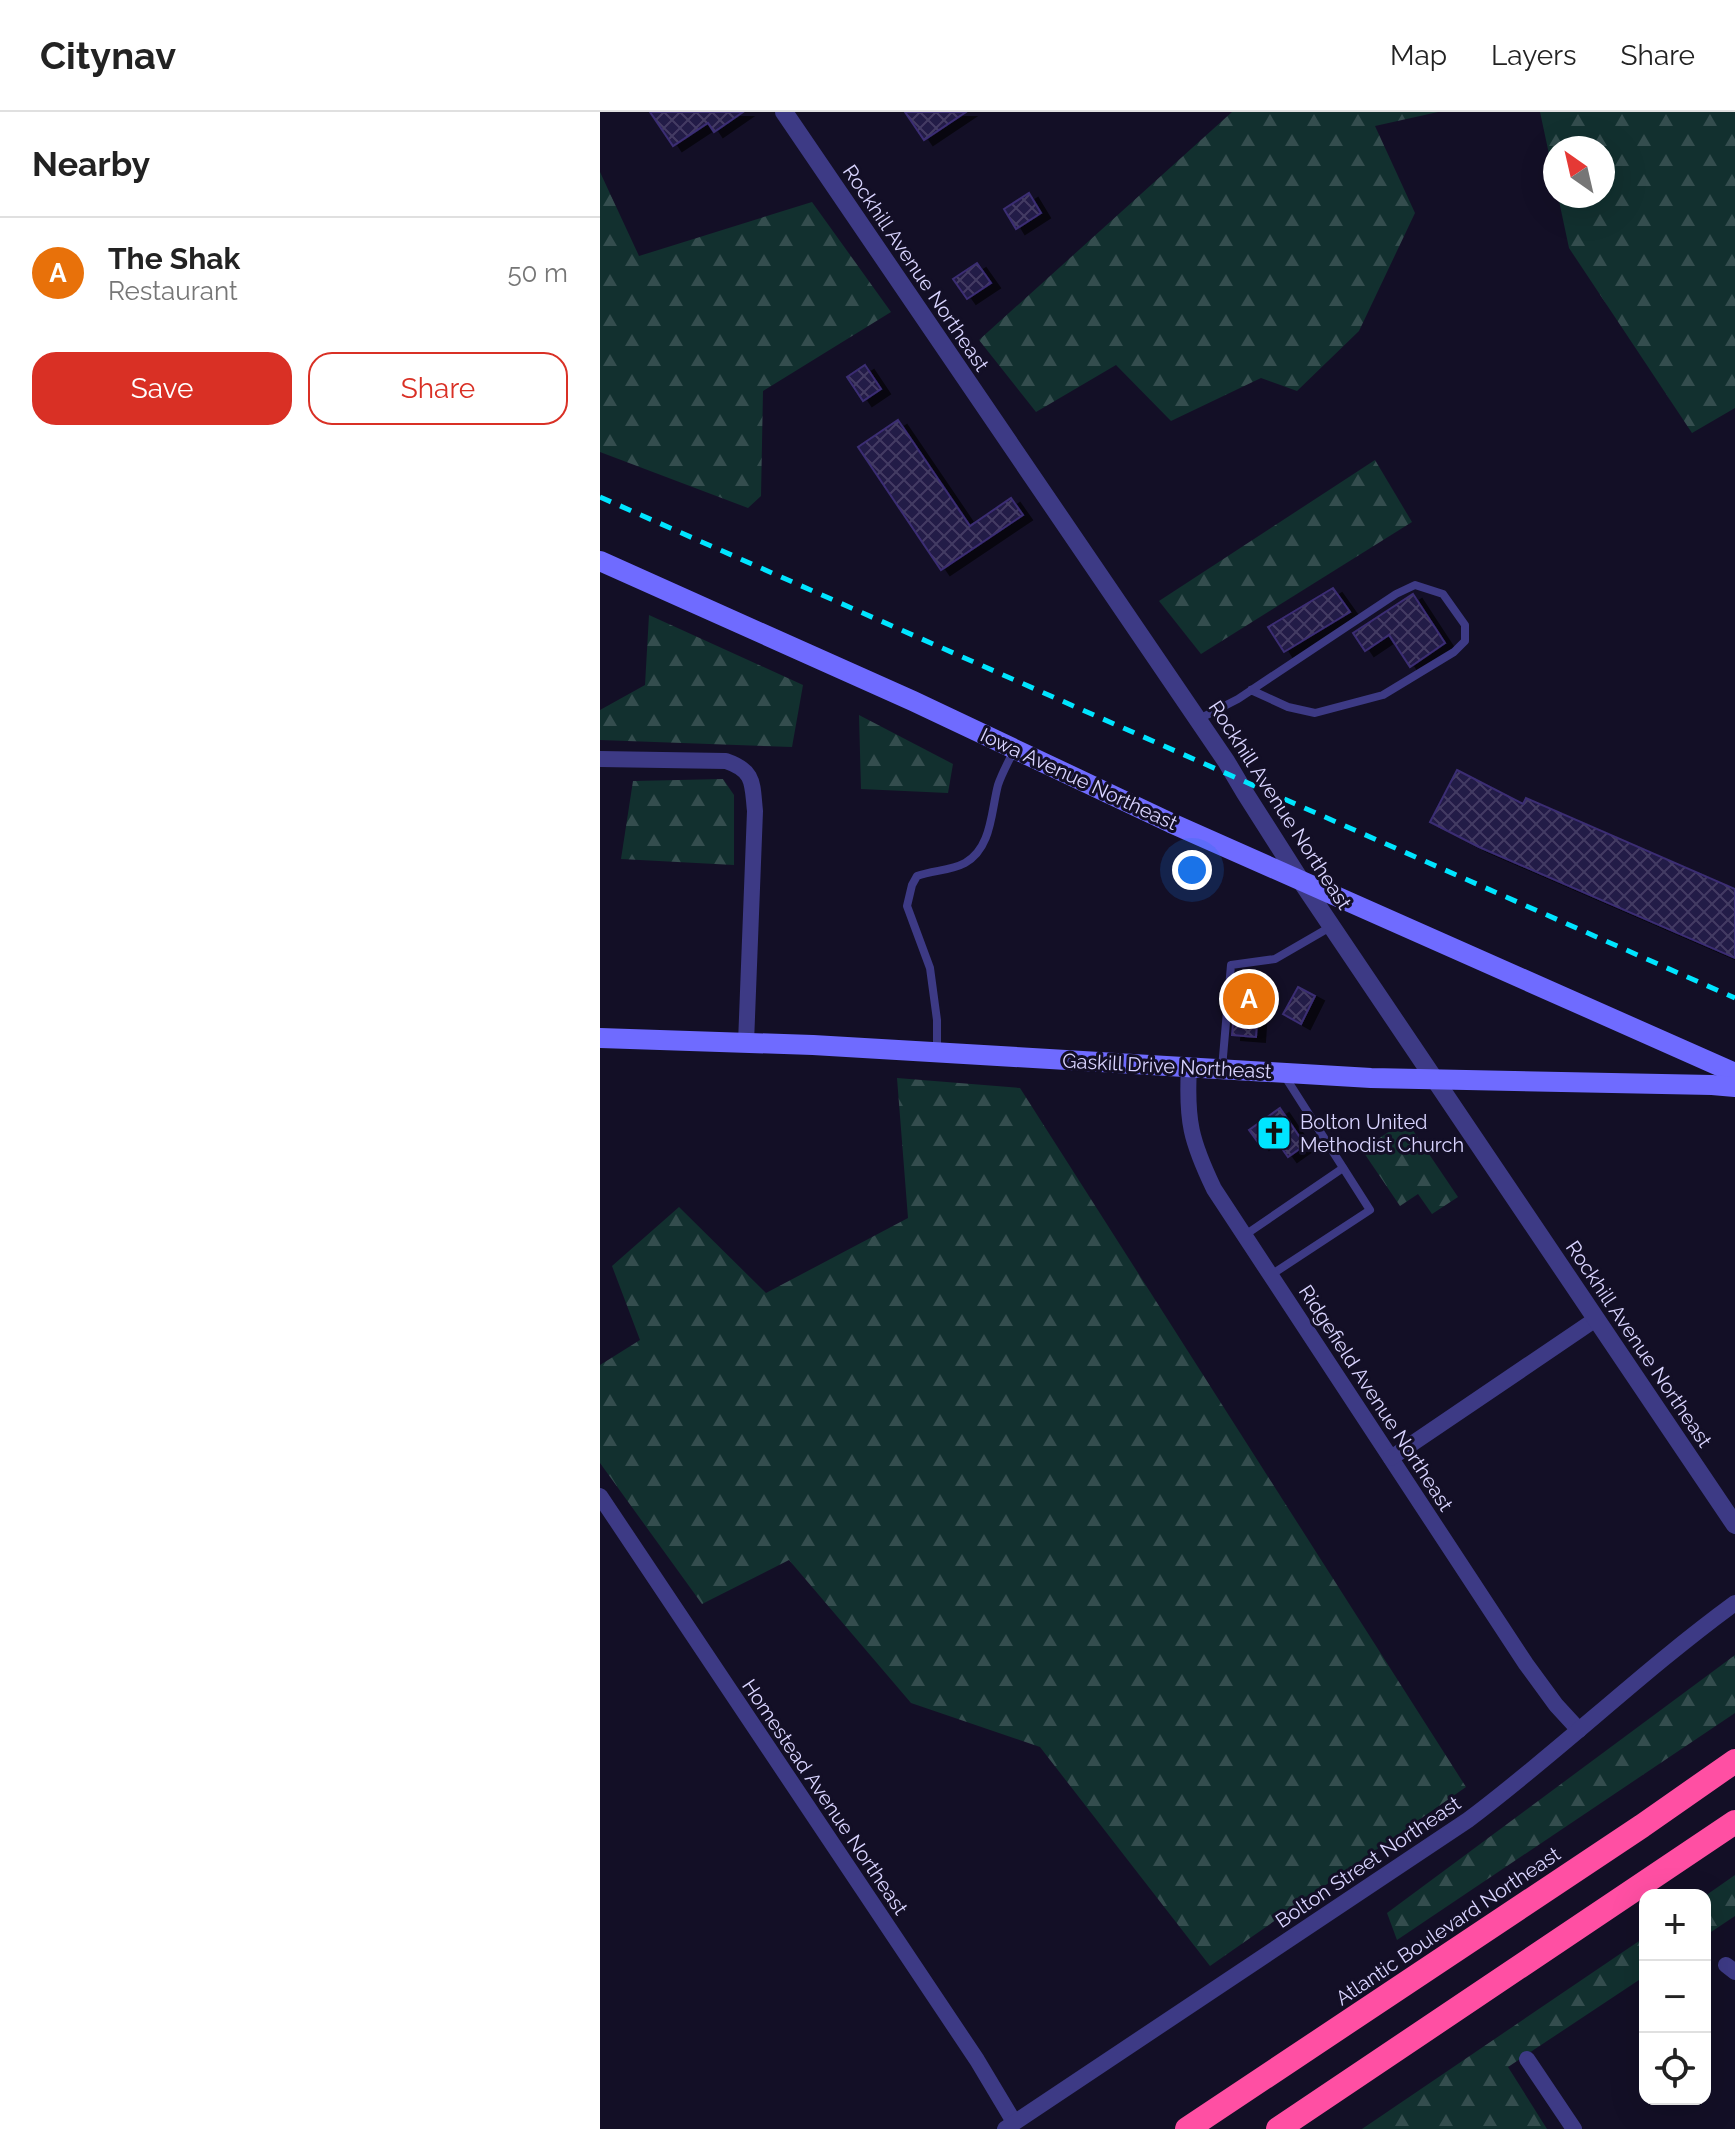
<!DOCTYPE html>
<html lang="en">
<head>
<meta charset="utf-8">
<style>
	body { margin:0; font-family:Raleway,sans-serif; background:#f6f6f6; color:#222 }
	.controls { position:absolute; right:24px; bottom:24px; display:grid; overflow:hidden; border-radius:16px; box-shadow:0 8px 32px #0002 }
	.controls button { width:72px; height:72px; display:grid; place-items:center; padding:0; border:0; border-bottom:2px solid #e0e0e0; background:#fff; color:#222; font:40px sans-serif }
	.compass { position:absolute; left:943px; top:24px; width:72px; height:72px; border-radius:50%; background:#fff; box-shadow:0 8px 32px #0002; rotate:326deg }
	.you { position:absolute; left:592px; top:758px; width:28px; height:28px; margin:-20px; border:6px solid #fff; border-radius:50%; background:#1a73e8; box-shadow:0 0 0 12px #1a73e833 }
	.badge { display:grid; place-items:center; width:52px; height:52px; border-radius:50%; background:#d93025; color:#fff; font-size:26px; font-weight:700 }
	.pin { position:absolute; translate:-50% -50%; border:4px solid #fff; box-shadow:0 2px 8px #0006 }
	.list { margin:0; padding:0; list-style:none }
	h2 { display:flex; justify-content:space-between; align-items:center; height:104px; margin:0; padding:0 32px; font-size:34px }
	h2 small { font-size:26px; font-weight:400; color:#767676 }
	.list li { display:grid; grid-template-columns:52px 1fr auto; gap:24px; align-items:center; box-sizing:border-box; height:112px; padding:0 32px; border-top:2px solid #e0e0e0 }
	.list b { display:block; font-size:30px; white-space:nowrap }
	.list p { margin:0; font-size:26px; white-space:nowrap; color:#767676 }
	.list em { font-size:26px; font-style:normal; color:#767676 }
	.actions { display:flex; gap:16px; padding:24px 32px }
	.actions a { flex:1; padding:18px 0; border:2px solid #d93025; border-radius:24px; text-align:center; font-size:28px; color:#d93025 }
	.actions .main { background:#d93025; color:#fff }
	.icon { flex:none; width:44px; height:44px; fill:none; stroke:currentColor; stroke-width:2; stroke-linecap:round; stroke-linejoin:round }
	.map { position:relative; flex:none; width:1135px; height:2017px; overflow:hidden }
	header { display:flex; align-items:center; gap:48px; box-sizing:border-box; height:112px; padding:0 40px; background:#fff; border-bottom:2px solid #e0e0e0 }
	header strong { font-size:38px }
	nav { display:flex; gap:44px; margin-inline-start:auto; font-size:28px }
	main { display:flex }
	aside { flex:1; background:#fff }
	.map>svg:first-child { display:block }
</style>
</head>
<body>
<header>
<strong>Citynav</strong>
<nav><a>Map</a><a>Layers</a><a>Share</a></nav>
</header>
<main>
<aside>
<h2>Nearby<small></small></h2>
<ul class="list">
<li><span class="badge" style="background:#e8710a">A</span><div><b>The Shak</b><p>Restaurant</p></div><em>50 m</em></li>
</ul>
<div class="actions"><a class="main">Save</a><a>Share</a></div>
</aside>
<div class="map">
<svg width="1135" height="2017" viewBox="0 0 1135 2017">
	<defs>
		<pattern id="forest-firs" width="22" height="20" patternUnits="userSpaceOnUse" patternTransform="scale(2)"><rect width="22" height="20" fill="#12302f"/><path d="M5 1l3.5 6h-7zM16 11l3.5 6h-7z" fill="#344d4e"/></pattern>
		<pattern id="building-cross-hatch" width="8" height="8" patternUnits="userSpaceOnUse" patternTransform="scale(2)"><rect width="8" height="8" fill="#241b47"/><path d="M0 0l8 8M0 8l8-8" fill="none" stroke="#433b63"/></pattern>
		<filter id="shadow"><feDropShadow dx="9" dy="5" stdDeviation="0" flood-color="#0009"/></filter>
	</defs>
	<rect width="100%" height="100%" fill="#130f26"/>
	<!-- forest -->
	<g fill="url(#forest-firs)">
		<path d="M632 0H838L775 14 815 101 759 219 697 279 661 266 571 309 516 253 436 300 379 228Z"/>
		<path d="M940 0H1135V296L1092 321 969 136 958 84H1003V36H955V70Z"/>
		<path d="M0 60 39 144 212 90 291 200 163 279 161 384 148 396 0 340Z"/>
		<path d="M775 348 812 410 601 542 559 489Z"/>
		<path d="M49 503 203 573 192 635 0 628V598L45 573Z"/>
		<path d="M259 603 353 652 348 681 261 677Z"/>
		<path d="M123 667 134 683V753L21 747 33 669Z"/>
		<path d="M297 966 420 976 866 1675 610 1854 440 1635 311 1591 189 1448 102 1492 0 1351V1253L40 1228 12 1154 79 1095 166 1181 308 1106Z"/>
		<path d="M806 1008 858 1085 832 1102 818 1082 800 1094 762 1038Z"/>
		<path d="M1135 1543V1601L797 1828 787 1801Z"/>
		<path d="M1135 1763V1804L1105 1824V1784Z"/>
		<path d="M1045 1825V1864L908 1955 947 2017H762Z"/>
	</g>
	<!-- building -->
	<g fill="url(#building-cross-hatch)" stroke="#3b2d73" stroke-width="2" filter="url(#shadow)">
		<path d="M50 0H143L114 20 108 11 73 34Z"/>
		<path d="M305 0H366L324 28Z"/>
		<path d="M429 81 441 101 416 117 404 97Z"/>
		<path d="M377 151 391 171 367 187 353 167Z"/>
		<path d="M265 253 281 277 263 289 247 265Z"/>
		<path d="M298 308 370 414 411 386 423 403 341 458 258 335Z"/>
		<path d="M733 476 750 500 684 540 668 515Z"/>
		<path d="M813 482 845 531 810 555 789 523 765 539 753 521Z"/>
		<path d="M857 658 923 692 926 686 1135 777V846L879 735 830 710Z"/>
		<path d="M698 875 715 884 701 912 683 902Z"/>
		<path d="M636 879 659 880 656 925 632 923Z"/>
		<path d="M680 996 705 1033 688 1045 673 1024 660 1033 649 1018Z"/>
	</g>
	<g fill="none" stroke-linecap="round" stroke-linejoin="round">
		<!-- service -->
		<g stroke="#3d3a85" stroke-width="8">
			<path d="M599 607 638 587 796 482 815 473 843 482 865 513V529L854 540 783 583 715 601 688 595 651 578"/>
			<path d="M337 940V908L330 856 307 794 312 773 317 764C333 758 350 759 365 751 392 736 391 699 398 673 402 661 409 649 414 638"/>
			<path d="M622 956 631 853 675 847 732 814"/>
			<path d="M645 1123 743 1056"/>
			<path d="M671 1163 770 1098 684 963"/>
		</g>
		<!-- minor -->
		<g stroke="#3d3a85" stroke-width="16">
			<path d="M0 647 126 649C155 659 152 671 155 699L146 931"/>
			<path d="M589 955C586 1009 591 1029 614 1077L926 1552 956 1593 979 1618"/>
			<path d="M791 1346 996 1207"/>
			<path d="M0 1384 377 1948 414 2010"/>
			<path d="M1126 1853 1135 1860"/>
			<path d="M927 1947 974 2017"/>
			<path d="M405 2017 868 1708C960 1639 1042 1559 1135 1491"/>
		</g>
		<!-- tertiary -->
		<path stroke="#3d3a85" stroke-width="18" d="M184 0 626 649 645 681 701 769 1135 1413"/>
		<!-- secondary -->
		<g stroke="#6f6bff" stroke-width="20">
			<path d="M0 449 313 589 571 711 1135 961"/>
			<path d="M0 926 213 933 771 966 1112 973 1135 975"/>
		</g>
		<!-- motorway -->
		<g stroke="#ff4fa3" stroke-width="24">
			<path d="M587 2017 1042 1714 1135 1649"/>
			<path d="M678 2017 1135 1710"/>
		</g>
		<!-- rail -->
		<path stroke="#00e5ff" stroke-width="5" stroke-dasharray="12 10" stroke-linecap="butt" d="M0 385 1135 886"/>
	</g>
	<!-- icons -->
	<defs>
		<symbol id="church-square" viewBox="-11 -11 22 22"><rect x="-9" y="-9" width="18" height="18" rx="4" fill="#00e5ff" stroke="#130f26"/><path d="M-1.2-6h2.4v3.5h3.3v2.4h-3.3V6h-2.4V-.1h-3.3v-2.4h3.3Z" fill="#111"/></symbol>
	</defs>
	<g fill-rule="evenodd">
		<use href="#church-square" x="654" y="1001" width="40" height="40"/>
	</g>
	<g text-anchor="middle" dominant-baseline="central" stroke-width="6" stroke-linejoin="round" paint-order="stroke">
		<!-- street labels -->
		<g font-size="20" fill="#d9d4ff" stroke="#130f26">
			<text transform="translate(316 156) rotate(56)">Rockhill Avenue Northeast</text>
			<text transform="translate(479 667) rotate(25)">Iowa Avenue Northeast</text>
			<text transform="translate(680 693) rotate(57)">Rockhill Avenue Northeast</text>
			<text transform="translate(567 954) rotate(3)">Gaskill Drive Northeast</text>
			<text transform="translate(1039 1232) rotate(56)">Rockhill Avenue Northeast</text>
			<text transform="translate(776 1286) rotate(57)">Ridgefield Avenue Northeast</text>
			<text transform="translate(225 1685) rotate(56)">Homestead Avenue Northeast</text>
			<text transform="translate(768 1750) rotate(-34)">Bolton Street Northeast</text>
			<text transform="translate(848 1814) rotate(-34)">Atlantic Boulevard Northeast</text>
		</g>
		<!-- poi labels -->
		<g font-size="20" fill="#d9d4ff" stroke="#130f26" text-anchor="start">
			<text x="700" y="1010">Bolton United<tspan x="700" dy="23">Methodist Church</tspan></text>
		</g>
	</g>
</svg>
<div class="controls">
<button>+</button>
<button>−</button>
<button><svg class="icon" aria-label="locate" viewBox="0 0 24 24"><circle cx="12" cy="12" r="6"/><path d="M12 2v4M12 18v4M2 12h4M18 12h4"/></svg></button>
</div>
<svg class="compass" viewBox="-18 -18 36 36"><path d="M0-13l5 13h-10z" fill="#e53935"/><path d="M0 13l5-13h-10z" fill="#767676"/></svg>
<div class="you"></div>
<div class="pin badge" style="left:649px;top:887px;background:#e8710a">A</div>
</div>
</main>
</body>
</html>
